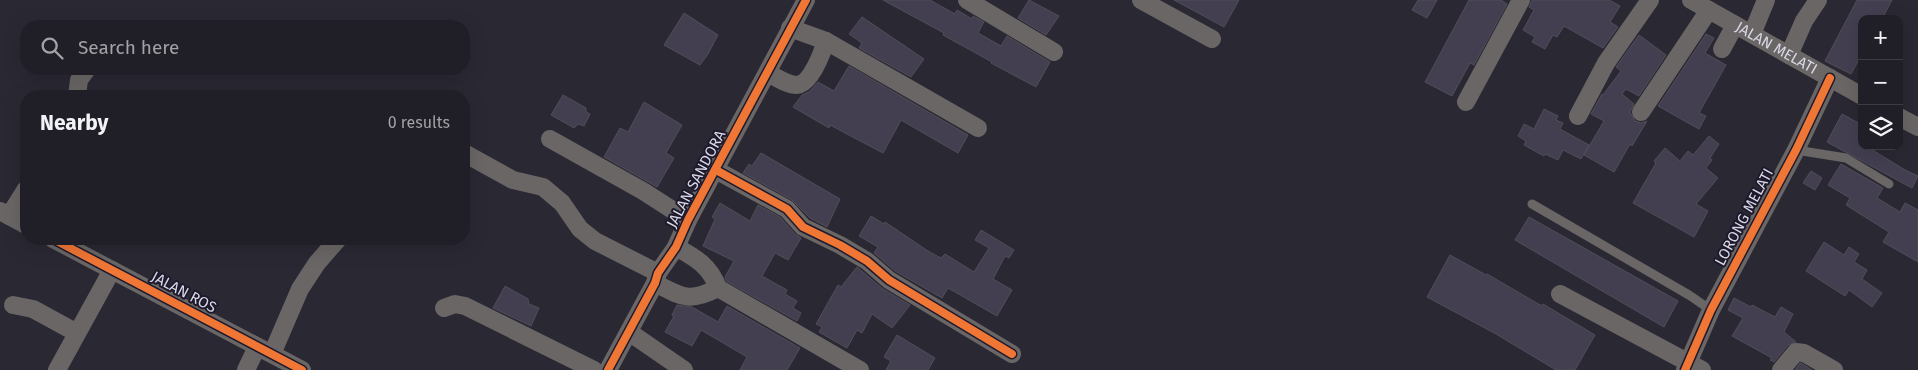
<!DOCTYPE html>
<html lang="en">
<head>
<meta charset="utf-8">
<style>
	body { margin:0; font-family:"Fira Sans",sans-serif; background:#2d2b32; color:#f1f3f6 }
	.controls { position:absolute; right:15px; top:15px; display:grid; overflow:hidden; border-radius:10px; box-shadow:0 5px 20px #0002 }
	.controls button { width:45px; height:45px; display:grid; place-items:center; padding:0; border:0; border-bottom:1px solid #3d3c43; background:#201e26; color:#f1f3f6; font:25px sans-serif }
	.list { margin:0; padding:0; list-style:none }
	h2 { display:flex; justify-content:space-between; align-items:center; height:65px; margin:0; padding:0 20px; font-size:21px }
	h2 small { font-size:16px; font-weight:400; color:#a2a2a7 }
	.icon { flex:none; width:28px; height:28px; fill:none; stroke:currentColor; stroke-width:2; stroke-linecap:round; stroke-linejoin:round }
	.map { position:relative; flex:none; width:1918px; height:370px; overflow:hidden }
	.search { position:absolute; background:#201e26; box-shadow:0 5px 20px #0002; left:20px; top:20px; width:450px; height:55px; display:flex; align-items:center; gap:12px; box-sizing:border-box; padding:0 18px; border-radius:20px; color:#a2a2a7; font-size:19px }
	.panel { position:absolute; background:#201e26; box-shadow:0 5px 20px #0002; left:20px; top:90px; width:450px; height:155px; border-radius:20px }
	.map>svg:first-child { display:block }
</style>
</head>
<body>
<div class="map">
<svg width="1918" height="370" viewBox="0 0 1918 370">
	<rect width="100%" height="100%" fill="#2a2833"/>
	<!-- building -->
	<g fill="#433f51" stroke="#504e58">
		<path d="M883 0H930L955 14 957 10 972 19 973 16 984 22 978 33 1001 46 1007 36 1050 62 1036 87 991 63 992 62 943 35 944 33Z"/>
		<path d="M1029 0 1059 16 1046 35 1018 18Z"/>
		<path d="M1174 0H1239L1224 27Z"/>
		<path d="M1418 0H1437L1427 18 1412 10Z"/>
		<path d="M1469 0H1501L1507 4 1474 65 1470 63 1452 96 1425 82Z"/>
		<path d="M1532 0H1609L1620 6 1610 22 1618 27 1603 48 1564 26 1557 37 1553 35 1545 49 1532 42 1535 37 1523 30 1534 10 1529 7Z"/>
		<path d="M1857 0H1892L1882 19H1862V54L1851 74 1825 61Z"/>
		<path d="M684 13 718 35 708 54 700 65 664 45Z"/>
		<path d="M862 17 924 59 911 77 859 48 862 43 849 34Z"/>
		<path d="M1706 34 1714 38 1705 53 1726 65 1699 113 1706 116 1699 129 1658 106Z"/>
		<path d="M1639 35 1666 55 1639 96 1626 89 1622 94 1634 104 1630 112 1635 121 1641 123 1647 121 1632 146 1630 144 1614 172 1584 155 1604 121 1591 114 1602 94 1603 95 1621 71 1616 67Z"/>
		<path d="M849 66 968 135 958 153 901 120 883 153 830 125 829 128 793 107 802 95 809 92 818 82 834 91Z"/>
		<path d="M563 95 586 108V112L590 114 584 126 578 124 574 128 551 115Z"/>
		<path d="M644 102 682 125 666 153 674 158 657 187 604 157 620 128 628 132Z"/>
		<path d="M1544 109 1558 116 1556 120 1563 123 1560 129 1589 145 1581 159 1563 150 1558 160 1545 154 1544 156 1524 145 1526 141 1518 136 1524 124 1534 129Z"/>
		<path d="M1842 114 1862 125V146H1866L1905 170 1918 176 1912 188 1827 142Z"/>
		<path d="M1709 136 1719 144 1710 158 1712 160 1706 168 1718 178 1696 204 1708 211 1694 237 1633 203 1656 163 1654 161 1665 148 1680 161 1688 151 1693 155Z"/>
		<path d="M761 153 840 199 827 227 810 218 792 200 743 173 749 164 752 166Z"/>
		<path d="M1841 164 1883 188 1877 198 1900 212 1905 203 1918 210V262L1883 242 1889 232 1846 205 1850 198 1828 185Z"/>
		<path d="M1811 171 1822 178 1815 190 1803 183Z"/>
		<path d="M720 203 750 221 758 205 780 217 795 234 801 238 788 260 775 253 762 276 787 290 785 294 797 301 793 308 801 313 797 321 726 281 725 277 734 261 703 246 715 219 712 217Z"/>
		<path d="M871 216 884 224 885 222 928 251 941 258 945 254 974 272 989 248 975 240 981 230 1014 250 1009 258 1005 256 993 279 1012 290 997 316 948 288 942 298 895 271 874 253 878 247 859 236Z"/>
		<path d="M1529 217 1678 301 1664 327 1515 240Z"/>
		<path d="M1824 242 1844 255 1849 247 1859 254 1854 262 1867 270 1862 279 1882 293 1872 307 1849 290 1845 296 1806 271Z"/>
		<path d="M1450 255 1486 275 1487 274 1542 306 1543 304 1595 335 1575 370H1556L1496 334 1427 297Z"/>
		<path d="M857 267 883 289 910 305 892 328 872 314 862 333 857 330 847 348 819 332 822 327 816 324 838 285 841 287Z"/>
		<path d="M505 286 528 299 529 304 539 308 531 326 493 308Z"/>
		<path d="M1734 298 1751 307 1752 305 1775 317 1781 307 1793 314 1784 332 1796 342 1788 345 1774 362 1770 360 1772 358 1732 336 1743 318 1728 310Z"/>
		<path d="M677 305 692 307 718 322 727 306 800 348 787 370H740L747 357 701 330 692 346 665 332 674 316 672 315Z"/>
		<path d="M897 335 935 358 928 370H886L891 361 884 357Z"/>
		<path d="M1800 363H1801L1812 370H1795Z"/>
	</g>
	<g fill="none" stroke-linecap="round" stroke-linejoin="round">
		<!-- lane -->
		<g stroke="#6a6666" stroke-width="9">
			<path d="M1796 150 1846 158 1889 184"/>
			<path d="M1532 204 1689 295 1711 310"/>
		</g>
		<!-- street -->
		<g stroke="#6a6666" stroke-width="18">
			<path d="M967 0 1054 52"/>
			<path d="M1141 0 1212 39"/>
			<path id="s1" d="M1691 0 1862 96"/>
			<path d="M1752 34 1766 0"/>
			<path d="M826 41 978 128"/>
			<path d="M1722 49 1735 25"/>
			<path d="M1789 55 1804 21 1818 0"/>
			<path d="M768 73C776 77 787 85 797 85 811 84 822 53 826 41L790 28"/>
			<path d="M77 96 79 80 87 69"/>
			<path d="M1466 102 1521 0"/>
			<path d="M1641 112 1709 10"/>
			<path d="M1578 116 1606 63 1650 0"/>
			<path d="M1899 117 1918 127"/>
			<path d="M550 139 643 191 688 220"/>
			<path d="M464 153 513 180 543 187 562 203 580 229 595 241 658 273"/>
			<path d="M716 170 787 209 803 227 840 245 867 261 889 280 1012 354"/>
			<path d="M0 211 26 225"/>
			<path d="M9 216 26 189"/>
			<path d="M53 239 302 370"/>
			<path d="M676 247C696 258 710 266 718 288L860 370"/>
			<path d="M655 283C682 297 689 303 718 288"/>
			<path d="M1560 294 1702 370"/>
			<path d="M13 305 33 309 77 333"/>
			<path d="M444 308 455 304 465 306 594 370"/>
			<path d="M629 332 684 370"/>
			<path d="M272 354 300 289 317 263 338 239"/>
			<path d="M57 370 112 270"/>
			<path d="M246 370 257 347"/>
			<path d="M608 370 655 283 658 273 676 247 688 220 806 0"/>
			<path d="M1685 370 1711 310 1796 150 1830 78"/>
			<path d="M1781 370 1796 352 1804 353 1834 370"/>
		</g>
		<defs>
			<g id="cycleway">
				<path d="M716 170 787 209 803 227 840 245 867 261 889 280 1012 354"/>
				<path d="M53 239 302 370"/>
				<path d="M608 370 655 283 658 273 676 247 688 220 806 0"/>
				<path d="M1685 370 1711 310 1796 150 1830 78"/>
			</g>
		</defs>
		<!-- cycleway casing -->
		<use href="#cycleway" stroke="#1e1a2d" stroke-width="11"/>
		<!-- cycleway -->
		<use href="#cycleway" stroke="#f07635" stroke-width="8"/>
	</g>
	<g text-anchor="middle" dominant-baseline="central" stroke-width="4" stroke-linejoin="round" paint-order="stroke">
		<!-- street labels -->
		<g font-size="15" fill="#dad8e6" stroke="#1e1a2d">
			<text stroke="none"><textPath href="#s1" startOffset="98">JALAN MELATI</textPath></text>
			<text transform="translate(696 179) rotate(-62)">JALAN SANDORA</text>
			<text transform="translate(1744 217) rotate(-62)">LORONG MELATI</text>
			<text transform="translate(184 292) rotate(28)">JALAN ROS</text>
		</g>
	</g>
</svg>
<div class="controls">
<button>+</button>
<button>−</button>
<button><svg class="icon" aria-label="layers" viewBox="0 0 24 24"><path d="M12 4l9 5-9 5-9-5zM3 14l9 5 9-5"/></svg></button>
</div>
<div class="search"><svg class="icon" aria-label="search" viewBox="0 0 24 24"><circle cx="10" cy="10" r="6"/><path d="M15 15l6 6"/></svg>Search here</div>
<section class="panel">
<h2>Nearby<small>0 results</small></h2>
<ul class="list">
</ul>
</section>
</div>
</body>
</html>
